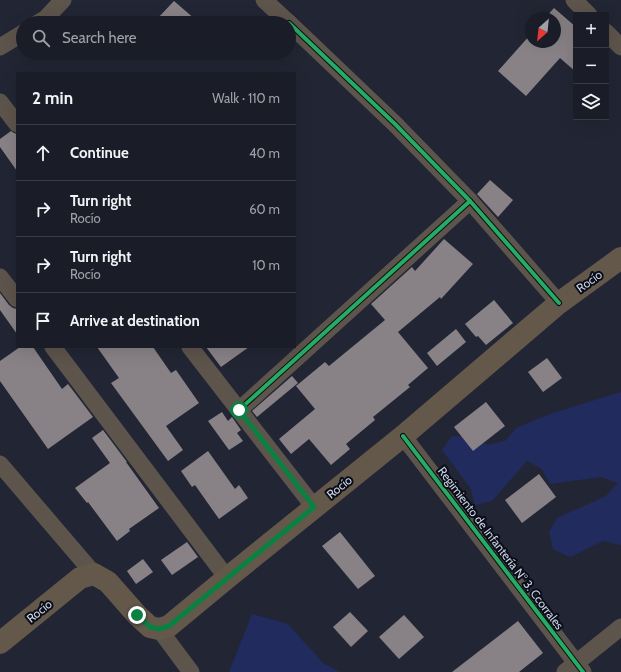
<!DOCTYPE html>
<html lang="en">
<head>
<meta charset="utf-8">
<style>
	body { margin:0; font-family:Cabin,sans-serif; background:#272933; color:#f1f3f6 }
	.controls { position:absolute; right:12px; top:12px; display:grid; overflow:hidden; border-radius:0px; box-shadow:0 4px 16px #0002 }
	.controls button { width:36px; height:36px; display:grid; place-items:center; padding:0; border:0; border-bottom:1px solid #383a44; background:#1a1c27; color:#f1f3f6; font:20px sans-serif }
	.compass { position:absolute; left:525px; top:12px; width:36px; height:36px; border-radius:50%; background:#1a1c27; box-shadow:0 4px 16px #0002; rotate:207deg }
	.stop { position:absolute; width:12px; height:12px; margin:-9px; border:3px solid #0b8043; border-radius:50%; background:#fff }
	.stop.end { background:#0b8043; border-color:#fff; box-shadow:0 1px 4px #0008 }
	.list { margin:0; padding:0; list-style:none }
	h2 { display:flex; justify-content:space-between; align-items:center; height:52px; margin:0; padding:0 16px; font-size:17px }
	h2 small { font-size:13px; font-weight:400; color:#9fa1a7 }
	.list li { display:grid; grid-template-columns:26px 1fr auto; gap:12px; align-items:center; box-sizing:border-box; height:56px; padding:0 16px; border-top:1px solid #383a44 }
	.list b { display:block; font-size:15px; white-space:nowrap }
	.list p { margin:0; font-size:13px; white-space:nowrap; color:#9fa1a7 }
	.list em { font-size:13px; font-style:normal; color:#9fa1a7 }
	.icon { flex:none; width:22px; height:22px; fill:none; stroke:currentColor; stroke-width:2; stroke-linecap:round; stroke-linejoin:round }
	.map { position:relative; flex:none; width:621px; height:672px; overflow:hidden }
	.search { position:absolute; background:#1a1c27; box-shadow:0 4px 16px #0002; left:16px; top:16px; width:280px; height:44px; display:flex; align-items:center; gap:10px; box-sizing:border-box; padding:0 14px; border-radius:22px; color:#9fa1a7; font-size:15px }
	.panel { position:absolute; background:#1a1c27; box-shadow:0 4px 16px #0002; left:16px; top:72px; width:280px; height:276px; border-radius:0px }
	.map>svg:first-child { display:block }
</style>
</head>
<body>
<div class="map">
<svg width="621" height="672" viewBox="0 0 621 672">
	<rect width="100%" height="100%" fill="#222634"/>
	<!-- green -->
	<g fill="#212b5e">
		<path d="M621 392V545H620L603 541 570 557 553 549 549 532 557 518 606 496 618 483 601 477 550 484 542 469 527 461 492 501 475 505 471 489 442 450 452 436 472 437 488 445 505 441 516 428 550 414Z"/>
		<path d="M252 614 288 624 324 664 340 672H229Z"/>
	</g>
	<!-- building -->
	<g fill="#888287">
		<path d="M174 1 196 20 193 23H161L157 19Z"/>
		<path d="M554 8 576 27V72L560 58 526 96 498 71 531 34V42H555V18H545Z"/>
		<path d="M11 131 14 133 17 134V171L0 147V139Z"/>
		<path d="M490 180 513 200 498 217 477 194Z"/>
		<path d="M444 239 473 264 441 299 440 297 398 332 428 368 408 385 410 387 373 417 375 420 346 444 350 449 331 465 309 439 291 454 279 439 315 409 296 386 325 362 329 366 385 320 371 304 412 267 415 271Z"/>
		<path d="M0 293 9 305 13 308 17 309V334L0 310Z"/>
		<path d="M494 300 513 323 486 345 478 336 476 337 465 324Z"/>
		<path d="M456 329 466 342 437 366 427 353Z"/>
		<path d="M20 347H33L62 389 68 384 93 417 48 449 0 381V361Z"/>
		<path d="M97 347H153L171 373 176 370 199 403 166 426 183 450 168 461 111 383 119 378Z"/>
		<path d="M206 347H249L221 367Z"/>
		<path d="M547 358 562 378 543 392 528 372Z"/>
		<path d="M292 376 298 383 257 417 252 411Z"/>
		<path d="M486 402 505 426 473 451 454 427Z"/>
		<path d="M222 412 228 421 232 417 241 430 237 433 243 441 229 450 208 421Z"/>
		<path d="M103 430 127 462H126L159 508 129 529 130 531 117 541 88 502 87 503 75 488 110 463 92 438Z"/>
		<path d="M208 451 235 489 239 485 248 498 219 519 195 485 192 487 181 471Z"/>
		<path d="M539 474 556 497 522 523 505 500Z"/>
		<path d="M340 532 375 576 358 589 322 546Z"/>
		<path d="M187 542 198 557 172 575 161 560Z"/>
		<path d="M143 559 153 572 136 584 127 571Z"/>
		<path d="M350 612 368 631 351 647 333 627Z"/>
		<path d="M404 615 424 637 399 659 379 637Z"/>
		<path d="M518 621 543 653 519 672H452Z"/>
	</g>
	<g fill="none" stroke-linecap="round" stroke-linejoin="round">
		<!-- minor -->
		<g stroke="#5d544c" stroke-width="17">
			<path d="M264 0 289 23"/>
			<path d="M574 0 589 15"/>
			<path d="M38 23 45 19 63 0"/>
			<path d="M289 23 395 124 470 201 559 303"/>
			<path d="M606 32 621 47"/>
			<path d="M0 47 23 33"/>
			<path d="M0 102 17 124"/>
			<path d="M0 277 17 299"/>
			<path d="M53 347 227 578"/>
			<path d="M190 347 314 507"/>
			<path d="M239 410 470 201"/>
			<path d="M403 436 583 672"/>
			<path d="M0 464 94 574"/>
			<path d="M159 629 191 672"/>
			<path d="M565 672 621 627"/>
		</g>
		<!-- secondary -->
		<path stroke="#64584b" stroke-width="22" d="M0 643 80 578 94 574 108 582 137 615 150 627 159 629 169 626 227 578 403 436 559 303 621 258"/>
		<defs>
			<g id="cycleway">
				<path d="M289 23 395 124 470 201 559 303"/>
				<path d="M239 410 470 201"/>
				<path d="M403 436 583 672"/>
			</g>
		</defs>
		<!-- cycleway casing -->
		<use href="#cycleway" stroke="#090d18" stroke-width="6"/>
		<!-- cycleway -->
		<use href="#cycleway" stroke="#26ab63" stroke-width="4"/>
	</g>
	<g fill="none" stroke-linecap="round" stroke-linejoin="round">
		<!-- route -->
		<path stroke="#0b8043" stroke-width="5" d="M137 615 150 627 159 629 169 626 314 507 239 410"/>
	</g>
	<g text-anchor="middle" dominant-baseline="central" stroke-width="4" stroke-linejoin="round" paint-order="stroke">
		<!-- street labels -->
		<g font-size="12" fill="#ccd2e3" stroke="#090d18">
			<text transform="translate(589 281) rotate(-36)">Rocío</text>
			<text transform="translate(339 487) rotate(-39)">Rocío</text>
			<text transform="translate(501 548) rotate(53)">Regimiento de Infantería N° 3. Ccorrales</text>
			<text transform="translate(39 611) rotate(-39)">Rocío</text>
		</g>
	</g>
</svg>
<div class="controls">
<button>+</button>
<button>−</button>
<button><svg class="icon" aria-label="layers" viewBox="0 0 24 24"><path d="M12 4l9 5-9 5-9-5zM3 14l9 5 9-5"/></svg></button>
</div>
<svg class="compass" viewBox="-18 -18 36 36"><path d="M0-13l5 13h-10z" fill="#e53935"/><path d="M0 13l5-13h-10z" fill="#9fa1a7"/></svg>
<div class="stop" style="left:239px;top:410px"></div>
<div class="stop end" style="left:137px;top:615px"></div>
<div class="search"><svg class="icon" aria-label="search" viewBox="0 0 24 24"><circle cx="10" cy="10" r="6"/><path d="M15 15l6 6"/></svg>Search here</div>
<section class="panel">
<h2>2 min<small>Walk · 110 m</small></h2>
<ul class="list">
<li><svg class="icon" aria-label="ahead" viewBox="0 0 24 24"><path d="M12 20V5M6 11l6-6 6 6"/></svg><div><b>Continue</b></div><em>40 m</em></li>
<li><svg class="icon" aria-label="right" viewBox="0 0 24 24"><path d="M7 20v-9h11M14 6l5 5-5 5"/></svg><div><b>Turn right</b><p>Rocío</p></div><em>60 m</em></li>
<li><svg class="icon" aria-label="right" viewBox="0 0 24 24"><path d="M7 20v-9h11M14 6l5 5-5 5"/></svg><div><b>Turn right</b><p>Rocío</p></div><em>10 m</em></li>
<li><svg class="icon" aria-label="arrive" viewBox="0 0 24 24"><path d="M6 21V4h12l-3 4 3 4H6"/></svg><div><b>Arrive at destination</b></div></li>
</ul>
</section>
</div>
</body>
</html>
